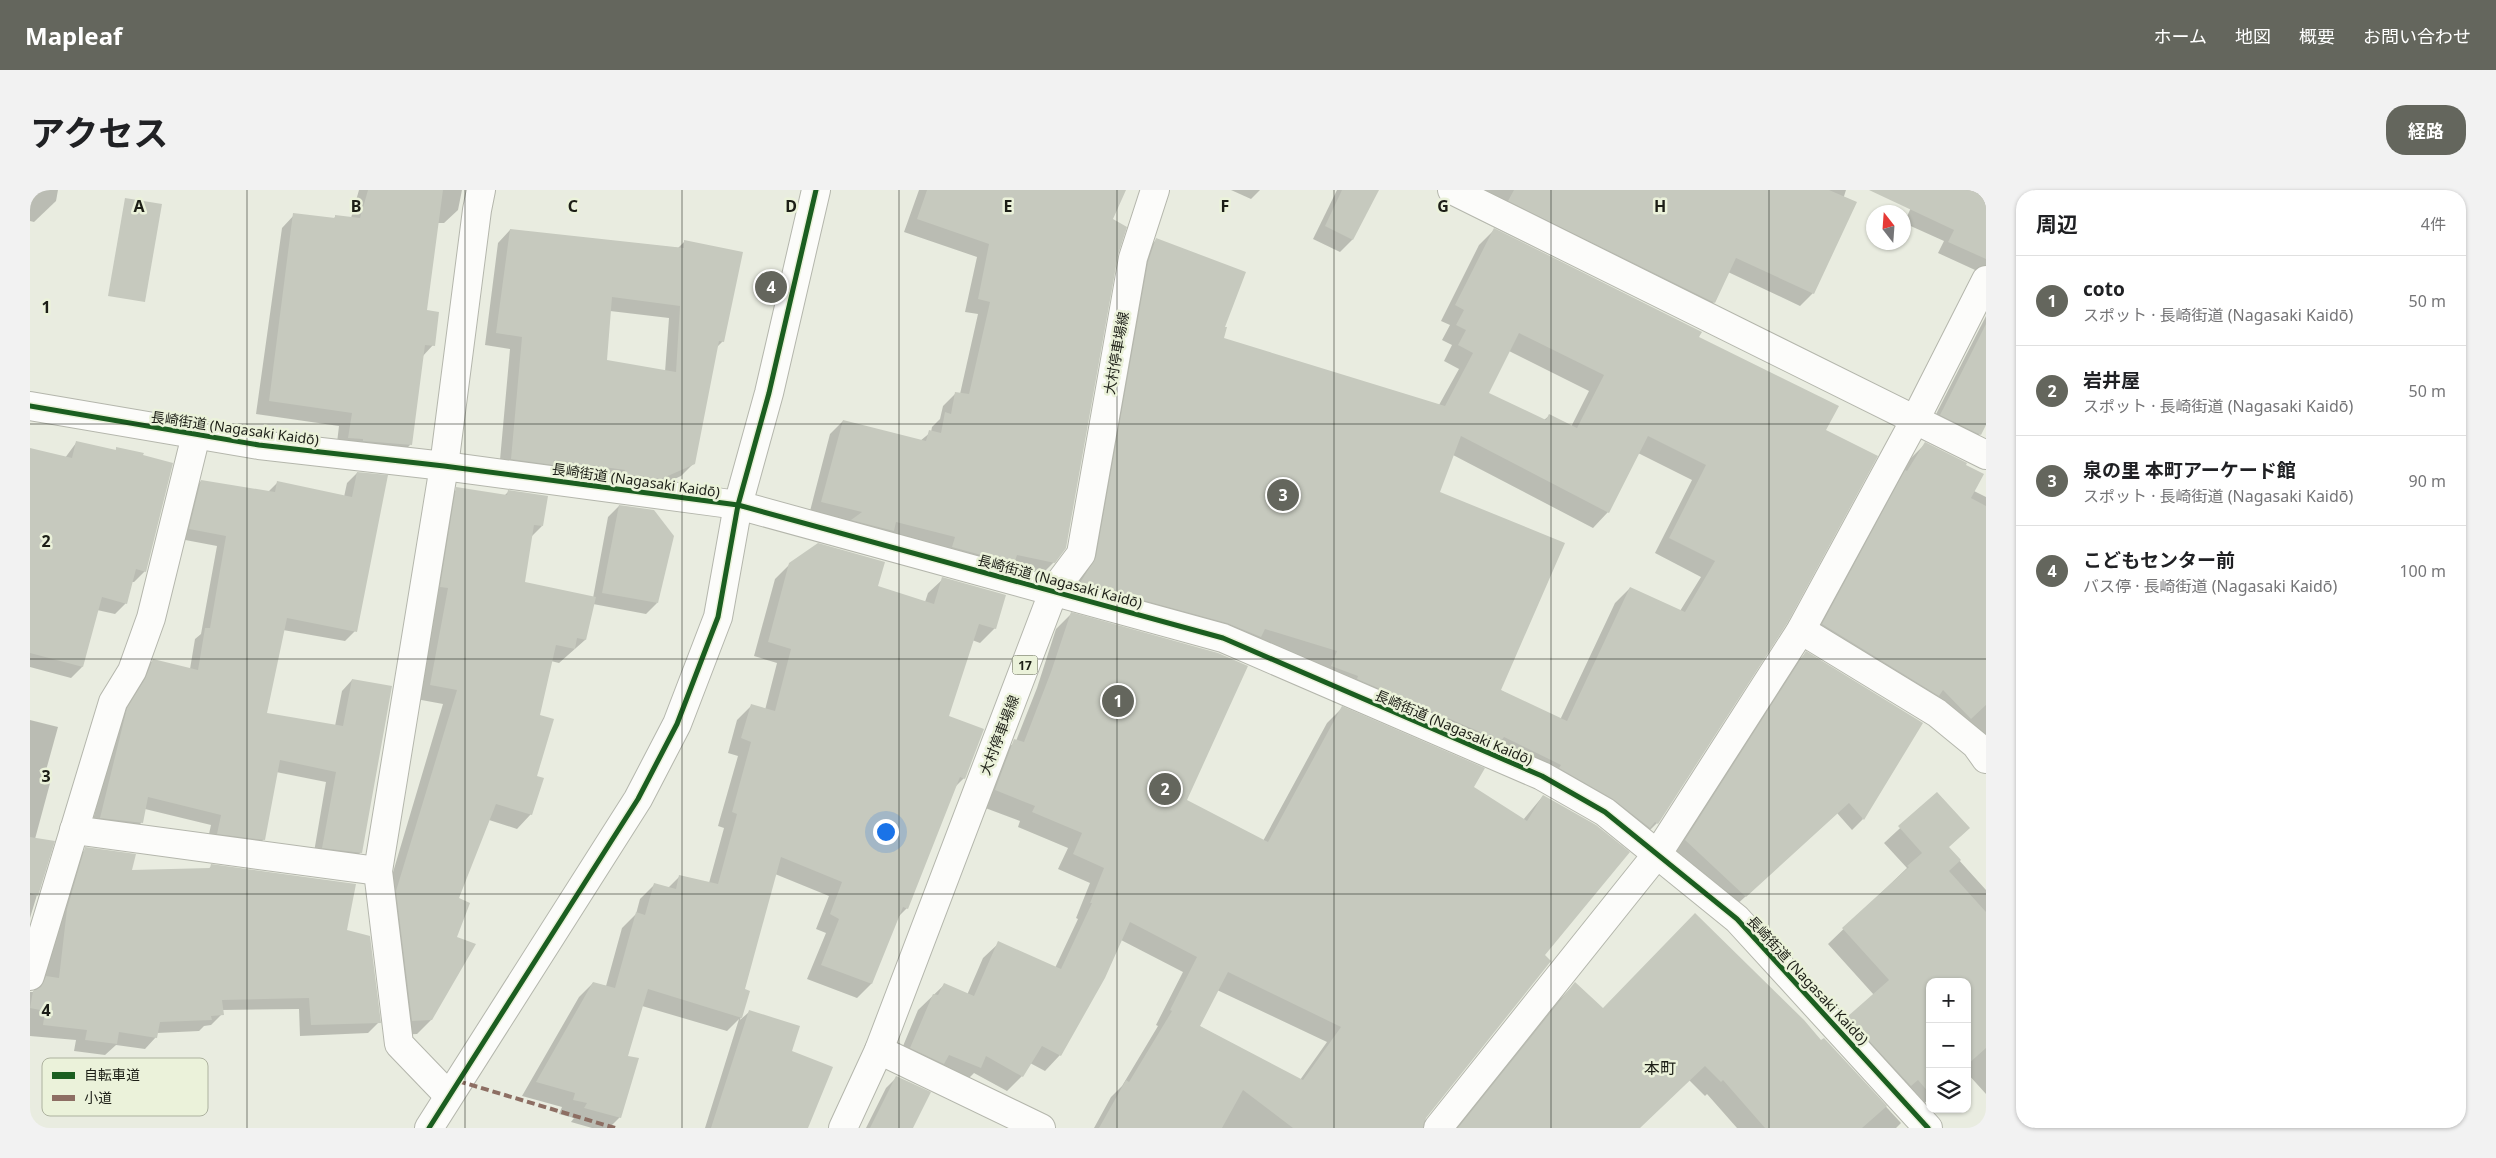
<!DOCTYPE html>
<html lang="ja">
<head>
<meta charset="utf-8">
<style>
	body { margin:0; font-family:"Noto Sans","Noto Sans JP",sans-serif; background:#f2f2f2; color:#202124 }
	.controls { position:absolute; right:15px; bottom:15px; display:grid; overflow:hidden; border-radius:10px; box-shadow:0 1px 4px #0004 }
	.controls button { width:45px; height:45px; display:grid; place-items:center; padding:0; border:0; border-bottom:1px solid #e0e0e0; background:#fff; color:#202124; font:25px sans-serif }
	.compass { position:absolute; left:1836px; top:15px; width:45px; height:45px; border-radius:50%; background:#fff; box-shadow:0 1px 4px #0004; rotate:343deg }
	.you { position:absolute; left:855px; top:641px; width:18px; height:18px; margin:-12px; border:4px solid #fff; border-radius:50%; background:#1a73e8; box-shadow:0 0 0 8px #1a73e833 }
	.badge { display:grid; place-items:center; width:32px; height:32px; border-radius:50%; background:#64665d; color:#fff; font-size:16px; font-weight:700 }
	.pin { position:absolute; translate:-50% -50%; border:2px solid #fff; box-shadow:0 1px 5px #0006 }
	.list { margin:0; padding:0; list-style:none }
	h2 { display:flex; justify-content:space-between; align-items:center; height:65px; margin:0; padding:0 20px; font-size:21px }
	h2 small { font-size:16px; font-weight:400; color:#757577 }
	.list li { display:grid; grid-template-columns:32px 1fr auto; gap:15px; align-items:center; box-sizing:border-box; height:90px; padding:0 20px; border-top:1px solid #e0e0e0 }
	.list b { display:block; font-size:19px; white-space:nowrap }
	.list p { margin:0; font-size:16px; white-space:nowrap; color:#757577 }
	.list em { font-size:16px; font-style:normal; color:#757577 }
	.icon { flex:none; width:28px; height:28px; fill:none; stroke:currentColor; stroke-width:2; stroke-linecap:round; stroke-linejoin:round }
	.map { position:relative; flex:none; width:1956px; height:938px; overflow:hidden; border-radius:20px }
	header { display:flex; align-items:center; gap:30px; box-sizing:border-box; height:70px; padding:0 25px; background:#64665d; color:#fff }
	header strong { font-size:24px }
	nav { display:flex; gap:28px; margin-inline-start:auto; font-size:18px }
	.intro { display:flex; align-items:center; justify-content:space-between; box-sizing:border-box; height:120px; padding:0 30px }
	h1 { margin:0; font-size:35px }
	.button { padding:12px 22px; border-radius:20px; background:#64665d; color:#fff; font-size:18px; font-weight:700 }
	main { display:flex; gap:30px; padding:0 30px }
	aside { flex:1; background:#fff; border-radius:20px; box-shadow:0 1px 4px #0004 }
	.map>svg:first-child { display:block }
</style>
</head>
<body>
<header>
<strong>Mapleaf</strong>
<nav><a>ホーム</a><a>地図</a><a>概要</a><a>お問い合わせ</a></nav>
</header>
<div class="intro"><h1>アクセス</h1><a class="button">経路</a></div>
<main>
<div class="map">
<svg width="1956" height="938" viewBox="0 0 1956 938">
	<rect width="100%" height="100%" fill="#e9ece0"/>
	<!-- shadow -->
	<g fill="#0003" fill-rule="evenodd">
		<path d="M0 0H28L26 11 4 32 0 31Z"/>
		<path d="M329 0H432L428 20 414 33H407L396 121 403 155 392 167 380 255 367 268 306 261 309 236 226 224 252 38 265 24 303 29 306 26 321 28Z"/>
		<path d="M889 0H1094L1081 30 1086 65 1024 372 1011 385 779 325 800 244 813 231 890 251 901 242 902 237 910 229 913 216 926 203 930 204 948 124 935 122 947 67 874 42Z"/>
		<path d="M1201 0H1230L1221 9Z"/>
		<path d="M1307 0H1347L1322 50 1310 62 1283 49Z"/>
		<path d="M1432 0H1816L1783 103 1770 116 1698 82 1684 112 1672 125Z"/>
		<path d="M1889 0H1956V85L1908 63 1914 51 1874 33Z"/>
		<path d="M480 40 648 58 655 51 693 151 686 158 664 273 651 286 618 301 469 281 480 159 455 155 468 53ZM580 121 639 128 635 182 576 171Z"/>
		<path d="M1464 40 1668 148 1795 241 1627 633 1612 648 1286 492 1292 476 1222 454 1036 408 1111 65 1126 50 1193 138 1192 149 1409 215 1429 179 1414 171 1422 155 1412 150 1420 135 1411 131 1449 55ZM1479 161 1559 201 1541 237 1519 226 1514 230 1457 204ZM1608 263 1662 290 1625 363 1671 387 1650 421 1600 398 1585 413 1530 530 1470 500 1408 302 1423 265 1563 338 1578 322Z"/>
		<path d="M1956 126V232L1950 244 1939 255 1900 236Z"/>
		<path d="M46 253 84 261 87 259 115 381 104 392H102L96 413 85 424 67 420 52 477 41 488 0 477V259L35 268Z"/>
		<path d="M1895 254 1944 301 1956 307V563L1777 450 1880 269Z"/>
		<path d="M327 283 325 441 315 451 253 440 236 524 305 536 312 501 322 490 331 662 320 673 283 668 296 592 246 582 234 649 223 660 177 653 181 635 115 619 111 633 101 643 61 638 88 530 113 481 123 470 160 479 165 449 171 444 187 356 150 349 161 302 171 291 238 302 248 292 314 307 317 293Z"/>
		<path d="M427 299 474 306 478 302 512 336 501 347 494 393 563 408 578 327 589 316 627 413 616 424 563 414 555 450 529 473 521 471 509 526 501 624 487 639 459 630 427 709 425 747 401 830 387 844 368 845 353 716 413 514 386 509 413 313Z"/>
		<path d="M760 374 847 397 895 412 898 403 913 389 965 438 950 453 942 450 917 527 934 588 923 599 877 718 868 727 841 794 827 808 777 789 796 743 786 739 799 706 745 684 714 800 719 802 710 830 719 822 761 862 776 938H675L709 829 697 841 612 816 597 867 590 927 579 938H562L541 932 544 928 529 924 532 917 492 906 549 807 563 793 576 796 592 738 606 724 610 709 625 694 638 698 650 686 679 693 694 638 688 636 708 566 698 563 707 530 721 516 735 520 747 473 724 466 745 389Z"/>
		<path d="M1041 424 1155 611 1233 651 1297 533 1312 518 1493 630 1513 606V765L1395 928 1392 938H1064L1081 907 1092 896 1128 836 1126 835 1153 782 1091 750 1030 865 1015 881 1000 873 992 886 977 901 944 883 935 892 866 873 888 820 914 795 937 805 953 768 969 753 1025 778 1048 729 1046 728 1060 693 1028 679 1038 658 988 637 990 631 950 616 969 566 986 551 1007 498 1026 439ZM1187 800 1297 852 1270 890 1169 836Z"/>
		<path d="M1776 463 1833 629 1822 640 1807 623 1704 717 1645 661 1765 474Z"/>
		<path d="M0 530 28 537 15 584 22 586 5 649 23 652 0 728Z"/>
		<path d="M1907 604 1918 658 1956 700V904L1937 883V792H1900V908L1880 926 1803 843 1844 805 1798 754 1877 678 1854 653Z"/>
		<path d="M56 659 101 681 178 679 182 676 316 741 349 832 338 843 270 846 269 819 192 820V824L181 835 174 836 169 841 127 843 126 847 115 859 86 855 75 865 44 861 46 850 0 846V802H4L44 670Z"/>
		<path d="M1545 794 1573 820 1791 852 1794 849 1871 933 1866 938H1707L1677 904 1675 906 1659 890 1608 938H1426L1530 809Z"/>
		<path d="M867 887 881 938H836L856 898Z"/>
	</g>
	<!-- building -->
	<g fill="#c6c9be" fill-rule="evenodd">
		<path d="M338 0H413L397 120 409 122 405 156 395 155 382 255 333 251V249L318 248 322 223 239 211 263 23 305 28V25L330 28Z"/>
		<path d="M897 0H1096L1083 29 1097 37 1088 65 1036 358 1025 373 987 365 984 374 922 357 925 347 866 332 864 341 821 330 832 322 791 312 813 230 896 251 899 240 911 243 915 222 921 224 925 202 939 204 960 112 948 109 959 54 887 29Z"/>
		<path d="M1312 0H1349L1323 50 1295 36Z"/>
		<path d="M1484 0H1799L1827 12 1784 104 1706 68 1685 113 1478 11Z"/>
		<path d="M1839 0H1956V69L1918 52 1924 40Z"/>
		<path d="M95 8 132 14 115 112 78 106Z"/>
		<path d="M1464 38 1672 142 1669 147 1809 216 1796 240 1848 266 1758 432 1628 634 1625 632 1620 638 1583 609 1529 578 1531 575 1474 547 1471 551 1327 489 1328 486 1301 476 1307 461 1235 439 1231 447 1197 433 1050 393 1066 367 1118 72 1126 48 1216 82 1195 137H1197L1194 148 1415 216 1443 163 1428 155 1436 140 1426 135 1434 120 1425 115ZM1489 143 1574 185 1547 238 1519 224 1516 230 1459 203ZM1431 246 1579 323 1618 246 1676 275 1639 348 1685 371 1655 422 1600 397 1537 531 1471 500 1535 353 1410 302Z"/>
		<path d="M480 39 654 58V50L713 62 694 152 689 151 665 274 631 289 594 284 595 280 524 270 523 275 481 269 492 147 466 143ZM582 107 650 116 646 182 577 170Z"/>
		<path d="M1956 134V235L1951 245 1910 225Z"/>
		<path d="M46 251 86 260V257L114 263 113 265 143 273 116 382 106 379 97 414 72 407 53 477 0 463V258L42 268Z"/>
		<path d="M1895 252 1937 273 1936 275 1954 284 1941 308 1956 316V515L1941 529 1913 500 1909 506 1792 434 1875 280 1877 281Z"/>
		<path d="M327 282 358 285 327 442 257 428 237 523 313 536 322 489 362 496 332 663 292 658 306 582 250 570 235 650 187 644 191 625 118 607 113 633 70 628 97 518 115 489 123 469 168 480 175 438H180L196 346 159 339 171 290 245 302 247 291 322 307Z"/>
		<path d="M426 297 477 305 478 300 518 306 513 336 504 335 495 392 566 407 556 450 547 448 545 459 526 455 510 525 524 529 507 586 514 588 502 625 466 614 429 708 440 713 427 747 446 754 402 830 382 831 366 701 427 500 400 495 418 398 410 397Z"/>
		<path d="M589 315 624 320 644 346 628 413 572 403Z"/>
		<path d="M788 353 855 372 848 396 904 414 912 387 976 405 966 439 949 434 919 526 954 539 935 589 930 587 878 719 873 717 842 794 791 775 809 729 800 724 812 692 751 667 715 799 720 801 712 828 618 799 598 866 609 868 591 928 554 918 557 913 543 910 545 903 506 892 563 792 585 798 606 722 615 725 624 693 646 699 649 685 688 694 707 624 702 622 721 552 711 548 721 514 745 521 761 459 738 452 759 373Z"/>
		<path d="M1041 422 1188 463 1218 476 1157 610 1238 652 1312 516 1455 578 1444 597 1497 631 1513 605 1566 635 1600 662 1515 765 1521 771 1396 928 1393 938H1263L1213 900 1192 938H1069L1096 890 1099 892 1142 821 1140 820 1167 767 1100 732 1075 788 1031 866 1012 856 993 887 956 866 951 878 919 865 914 874 880 858 903 804 908 805 914 793 944 806 968 751 1031 779 1062 713H1060L1074 678 1043 664 1052 643 1002 622 1005 616 965 600 984 549 994 552 1021 482ZM1198 782 1311 837 1273 890 1170 836Z"/>
		<path d="M1776 461 1893 533 1834 630 1819 613 1716 707 1655 650Z"/>
		<path d="M1907 602 1940 638 1919 657 1931 670 1919 681 1956 722V858L1937 875V792H1900V904L1888 890 1881 896 1817 827 1859 790 1812 738 1879 677 1877 676 1892 663 1868 636Z"/>
		<path d="M0 647 25 651 8 706 0 703Z"/>
		<path d="M55 657 106 664 102 680 180 678 181 674 326 694 317 740 340 746 351 833 281 835 279 808 192 810 194 825 181 826 182 830 130 832 127 848 89 842 87 854 55 850 57 840 13 835 15 821 0 818 3 801 11 797 16 786 29 788 37 719Z"/>
		<path d="M1665 723 1774 830 1791 850 1794 848 1857 916 1832 938H1735L1693 890 1691 892 1675 876 1610 938H1428L1545 792 1573 818Z"/>
		<path d="M719 820 770 836 762 861 803 877 778 938H681Z"/>
		<path d="M866 886 901 902 883 938H840Z"/>
	</g>
	<g fill="none" stroke-linecap="round" stroke-linejoin="round">
		<defs>
			<g id="street">
				<path d="M1422 0 1956 265"/>
				<path d="M0 216 229 255 414 276 708 315 1193 448 1512 586 1575 622 1707 729 1898 938"/>
				<path d="M1771 440 1907 523 1946 555 1956 569"/>
				<path d="M44 640 348 681"/>
				<path d="M0 786 83 512 102 481 121 428 166 245"/>
				<path d="M849 860 1011 938"/>
				<path d="M418 905 369 854 348 681 414 276 447 20 451 0"/>
				<path d="M1408 938 1628 663 1771 440 1885 230 1956 90"/>
			</g>
			<path id="secondary" d="M399 938 608 609 647 534 688 427 708 315 739 203 786 0"/>
			<path id="primary" d="M813 938 849 860 1024 400 1051 364 1103 68 1125 0"/>
		</defs>
		<!-- street casing -->
		<use href="#street" stroke="#b4b6ac" stroke-width="30"/>
		<!-- secondary casing -->
		<use href="#secondary" stroke="#b4b6ac" stroke-width="30"/>
		<!-- primary casing -->
		<use href="#primary" stroke="#b4b6ac" stroke-width="30"/>
		<!-- street -->
		<use href="#street" stroke="#fcfcfa" stroke-width="28"/>
		<!-- secondary -->
		<use href="#secondary" stroke="#fcfcfa" stroke-width="28"/>
		<!-- primary -->
		<use href="#primary" stroke="#fcfcfa" stroke-width="28"/>
		<!-- quiet -->
		<path stroke="#8d6e63" stroke-width="4" stroke-dasharray="8 4" stroke-linecap="butt" d="M428 891 585 938"/>
		<defs>
			<g id="cycleway">
				<path d="M0 216 229 255 414 276 708 315 1193 448 1512 586 1575 622 1707 729 1898 938"/>
				<path d="M399 938 608 609 647 534 688 427 708 315 739 203 786 0"/>
			</g>
		</defs>
		<!-- cycleway casing -->
		<use href="#cycleway" stroke="#ebf2da" stroke-width="8"/>
		<!-- cycleway -->
		<use href="#cycleway" stroke="#1b5e20" stroke-width="5"/>
	</g>
	<!-- grid -->
	<path fill="none" stroke="#1c1e16" stroke-width="1" stroke-opacity="0.55" d="M217 0V938M435 0V938M652 0V938M869 0V938M1087 0V938M1304 0V938M1521 0V938M1739 0V938M0 234H1956M0 469H1956M0 704H1956"/>
	<g text-anchor="middle" dominant-baseline="central" stroke-width="5" stroke-linejoin="round" paint-order="stroke">
		<!-- shield labels -->
		<rect fill="#ebf2da" stroke="#5a5e51" stroke-width="1" x="982.5" y="465.5" width="25" height="19" rx="4"/>
		<g font-size="12" font-weight="bold" fill="#1c1e16">
			<text x="995" y="475">17</text>
		</g>
		<!-- street labels -->
		<g font-size="14" fill="#1c1e16" stroke="#ebf2da">
			<text transform="translate(1086 163) rotate(-80)">大村停車場線</text>
			<text transform="translate(205 238) rotate(8)">長崎街道 (Nagasaki Kaidō)</text>
			<text transform="translate(606 290) rotate(8)">長崎街道 (Nagasaki Kaidō)</text>
			<text transform="translate(1030 391) rotate(15)">長崎街道 (Nagasaki Kaidō)</text>
			<text transform="translate(1424 537) rotate(23)">長崎街道 (Nagasaki Kaidō)</text>
			<text transform="translate(969 545) rotate(-69)">大村停車場線</text>
			<text transform="translate(1778 790) rotate(47)">長崎街道 (Nagasaki Kaidō)</text>
		</g>
		<!-- quarter labels -->
		<g font-size="16" fill="#1c1e16" stroke="#ebf2da">
			<text x="1630" y="878">本町</text>
		</g>
	</g>
	<!-- legend -->
	<rect x="12" y="868" width="166" height="58" rx="8" fill="#ebf2da" stroke="#adb29f" stroke-width="1"/>
	<rect x="22" y="882" width="23" height="7" fill="#1b5e20"/>
	<rect x="22" y="905" width="23" height="6" fill="#8d6e63"/>
	<g font-size="14" fill="#1c1e16">
		<text x="54" y="890">自転車道</text>
		<text x="54" y="913">小道</text>
	</g>
	<g font-size="16" text-anchor="middle" font-weight="bold" fill="#1c1e16" stroke="#ebf2da" stroke-width="5" stroke-linejoin="round" paint-order="stroke">
		<text x="109" y="22">A</text>
		<text x="326" y="22">B</text>
		<text x="543" y="22">C</text>
		<text x="761" y="22">D</text>
		<text x="978" y="22">E</text>
		<text x="1195" y="22">F</text>
		<text x="1413" y="22">G</text>
		<text x="1630" y="22">H</text>
		<text x="16" y="123">1</text>
		<text x="16" y="357">2</text>
		<text x="16" y="592">3</text>
		<text x="16" y="826">4</text>
	</g>
</svg>
<div class="controls">
<button>+</button>
<button>−</button>
<button><svg class="icon" aria-label="layers" viewBox="0 0 24 24"><path d="M12 4l9 5-9 5-9-5zM3 14l9 5 9-5"/></svg></button>
</div>
<svg class="compass" viewBox="-18 -18 36 36"><path d="M0-13l5 13h-10z" fill="#e53935"/><path d="M0 13l5-13h-10z" fill="#757577"/></svg>
<div class="you"></div>
<div class="pin badge" style="left:1088px;top:511px">1</div>
<div class="pin badge" style="left:1135px;top:599px">2</div>
<div class="pin badge" style="left:1253px;top:305px">3</div>
<div class="pin badge" style="left:741px;top:97px">4</div>
</div>
<aside>
<h2>周辺<small>4件</small></h2>
<ul class="list">
<li><span class="badge">1</span><div><b>coto</b><p>スポット · 長崎街道 (Nagasaki Kaidō)</p></div><em>50 m</em></li>
<li><span class="badge">2</span><div><b>岩井屋</b><p>スポット · 長崎街道 (Nagasaki Kaidō)</p></div><em>50 m</em></li>
<li><span class="badge">3</span><div><b>泉の里 本町アーケード館</b><p>スポット · 長崎街道 (Nagasaki Kaidō)</p></div><em>90 m</em></li>
<li><span class="badge">4</span><div><b>こどもセンター前</b><p>バス停 · 長崎街道 (Nagasaki Kaidō)</p></div><em>100 m</em></li>
</ul>
</aside>
</main>
</body>
</html>
